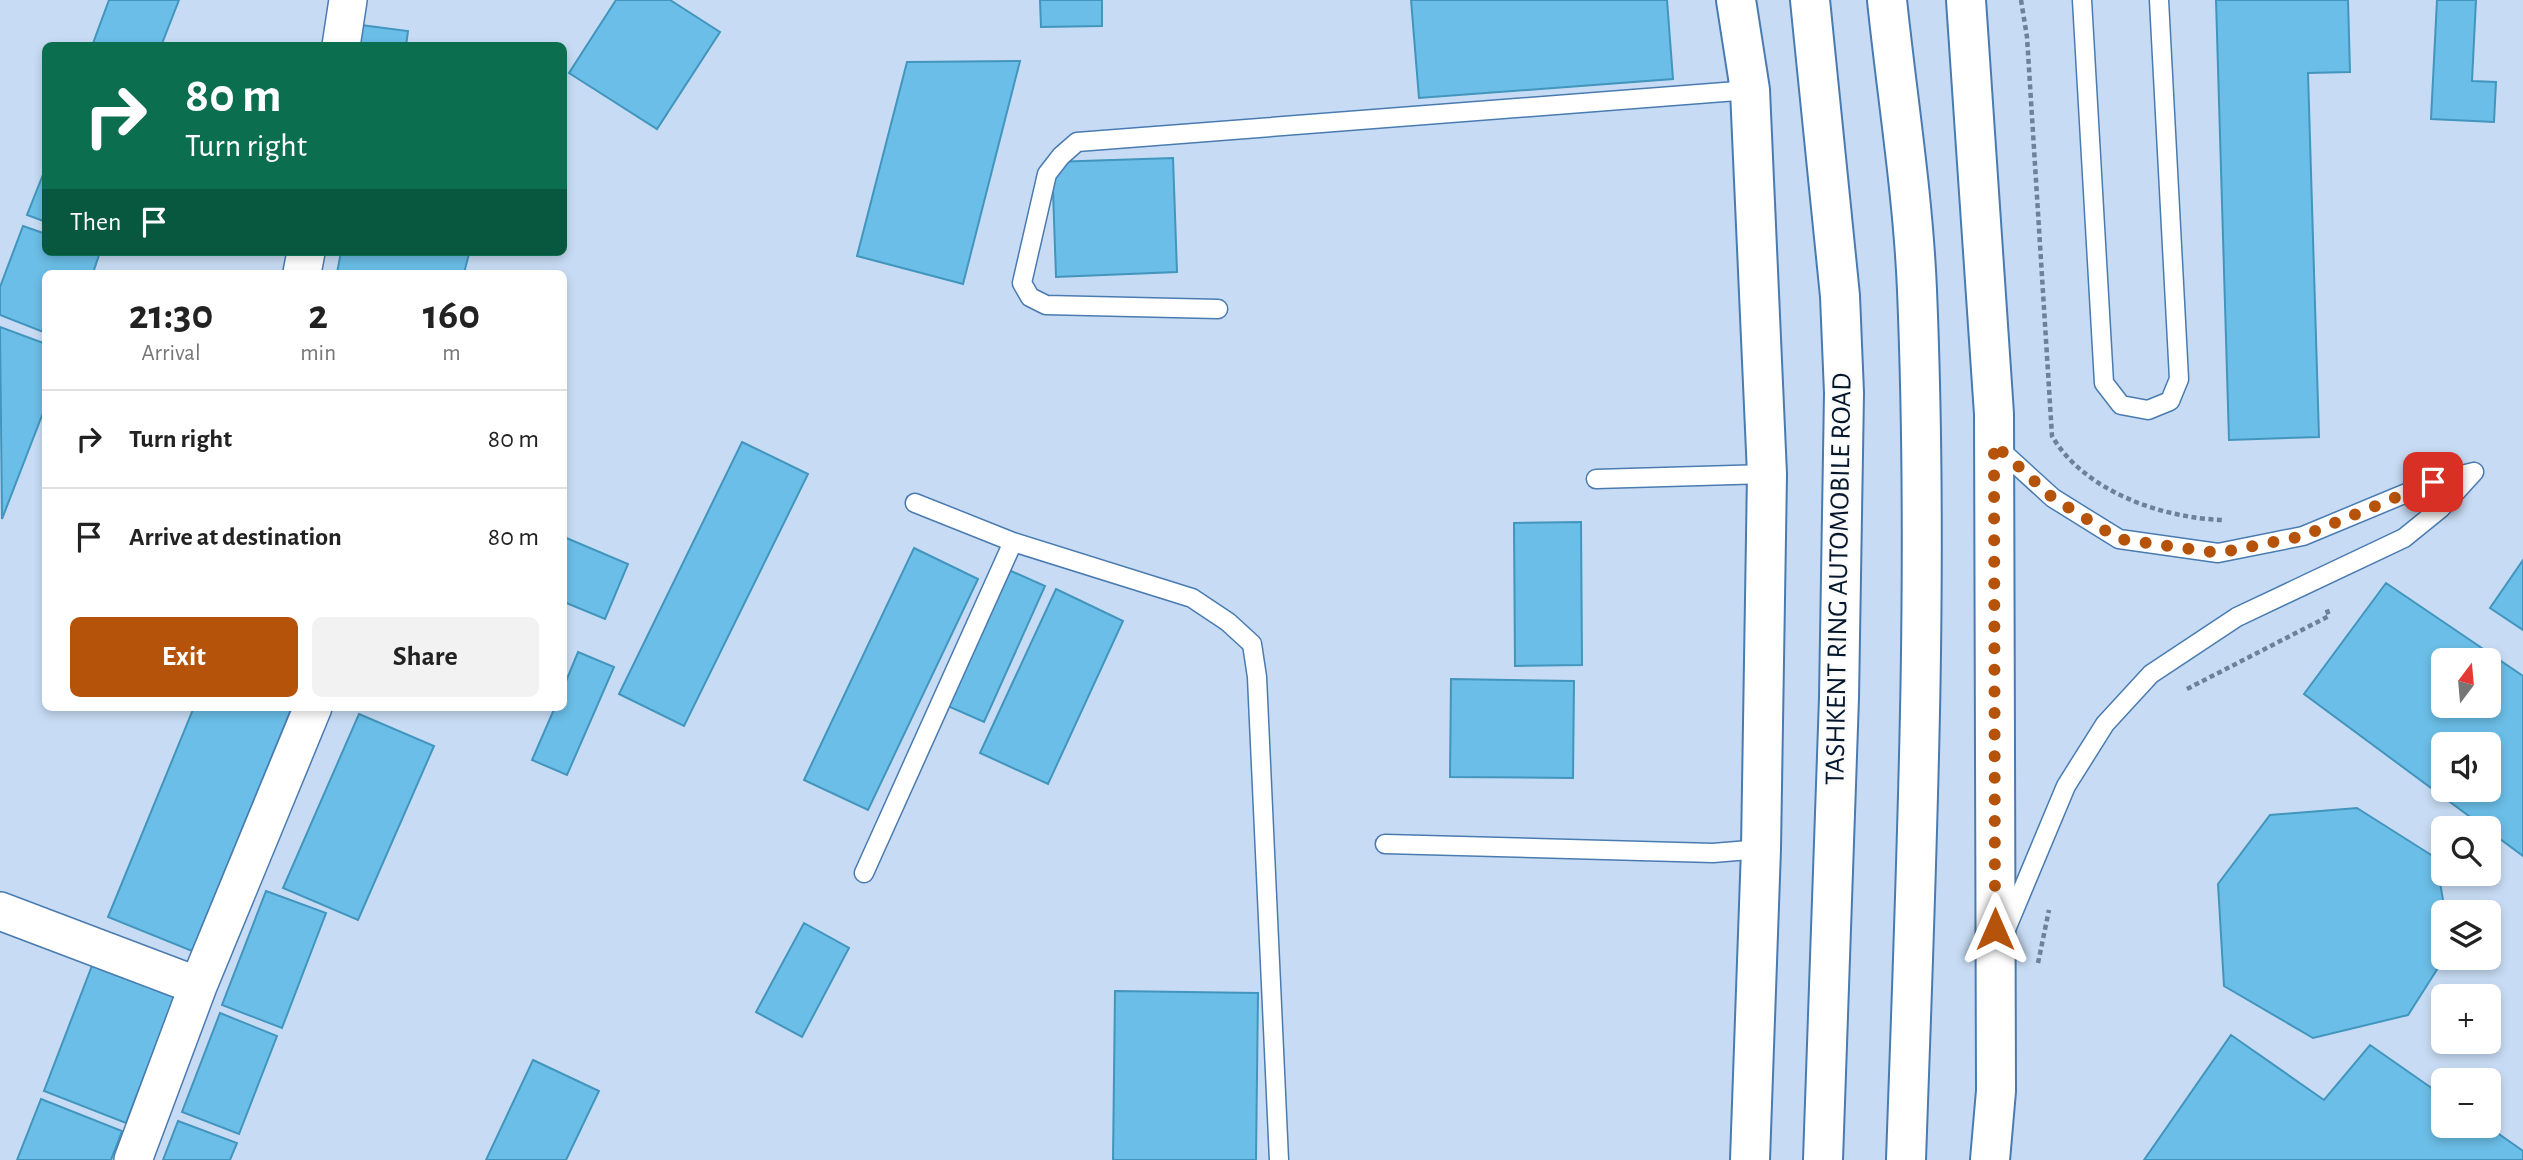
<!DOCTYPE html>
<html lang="en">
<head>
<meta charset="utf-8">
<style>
  body { margin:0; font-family:"Alegreya Sans",sans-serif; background:#f2f2f2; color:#222; height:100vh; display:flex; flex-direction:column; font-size:26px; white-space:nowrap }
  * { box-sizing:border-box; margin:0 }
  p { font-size:23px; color:#767676 }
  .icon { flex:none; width:38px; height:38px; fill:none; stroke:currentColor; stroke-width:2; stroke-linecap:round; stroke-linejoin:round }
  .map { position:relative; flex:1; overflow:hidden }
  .details { position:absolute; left:42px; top:270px; width:525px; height:441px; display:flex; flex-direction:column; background:#fff; border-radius:10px; box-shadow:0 4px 10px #0003 }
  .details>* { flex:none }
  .guide { position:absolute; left:42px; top:42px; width:525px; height:214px; border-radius:10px; box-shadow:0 4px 10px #0003; background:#0b6e4f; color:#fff; overflow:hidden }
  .needle { width:46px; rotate:16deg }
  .buttons { position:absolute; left:2431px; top:648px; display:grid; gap:14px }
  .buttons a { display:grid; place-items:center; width:70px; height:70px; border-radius:10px; background:#fff; box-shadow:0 4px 10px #0003; font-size:35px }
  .pin { position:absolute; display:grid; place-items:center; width:60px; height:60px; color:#fff; margin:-30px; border-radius:14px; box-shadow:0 4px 10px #0006 }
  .me { position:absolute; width:77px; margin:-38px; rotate:0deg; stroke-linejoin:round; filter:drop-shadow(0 0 5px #0008) }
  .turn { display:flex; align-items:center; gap:24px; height:147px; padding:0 28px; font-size:32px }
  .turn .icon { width:91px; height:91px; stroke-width:2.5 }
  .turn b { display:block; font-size:49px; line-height:60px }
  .then { display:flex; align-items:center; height:66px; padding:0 28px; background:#0003; gap:14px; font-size:26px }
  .eta { display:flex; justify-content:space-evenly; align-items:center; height:119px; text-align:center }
  .eta b { font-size:42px; font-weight:600; line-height:49px }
  .button { display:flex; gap:14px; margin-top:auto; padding:14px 28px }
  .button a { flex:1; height:80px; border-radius:10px; background:#b45309; color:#fff; font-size:28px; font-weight:600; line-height:80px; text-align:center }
  .button a+a { background:#f2f2f2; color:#222 }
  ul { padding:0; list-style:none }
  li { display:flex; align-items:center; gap:21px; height:98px; padding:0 28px; border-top:2px solid #e0e0e0 }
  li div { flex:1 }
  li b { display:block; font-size:26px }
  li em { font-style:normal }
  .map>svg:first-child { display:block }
  .building { fill:#6bbee7; stroke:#4295bd; stroke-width:2; fill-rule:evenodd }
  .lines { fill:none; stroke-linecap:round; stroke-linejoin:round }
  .lane-casing { stroke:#497bb0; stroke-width:21 }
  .street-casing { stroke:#497bb0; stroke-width:40 }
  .secondary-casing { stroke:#497bb0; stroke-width:42 }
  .highway-casing { stroke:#497bb0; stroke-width:42 }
  .path { stroke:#6d8198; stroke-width:4.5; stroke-dasharray:5 3.5; stroke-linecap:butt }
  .lane { stroke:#fff; stroke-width:18 }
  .street { stroke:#fff; stroke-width:37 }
  .secondary { stroke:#fff; stroke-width:38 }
  .highway { stroke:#fff; stroke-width:38 }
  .route { stroke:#b45309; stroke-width:12; stroke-dasharray:0 21.6 }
  .labels { text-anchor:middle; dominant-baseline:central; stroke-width:5; stroke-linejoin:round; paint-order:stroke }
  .street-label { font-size:28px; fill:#04172d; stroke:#fbfbfb }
</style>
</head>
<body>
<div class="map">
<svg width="2523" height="1160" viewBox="0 0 2523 1160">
  <rect width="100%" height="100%" fill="#c7dcf4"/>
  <path class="building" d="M109,0H179L161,46H92Z
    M616,0H670L720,32L657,129L569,73Z
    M1040,0H1102V26L1041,27Z
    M1411,0H1667L1673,79L1419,98Z
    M2216,0H2348L2350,72L2308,73L2319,437L2229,440Z
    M2437,0H2476L2472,81L2496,82L2494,122L2431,119Z
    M361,25L408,31L406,46H358Z
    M1020,61L963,284L857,256L907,62Z
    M1173,158L1177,272L1056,277L1052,162Z
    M46,167V222L27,215Z
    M23,226L46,234V252H91L99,255L93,273H46V333L0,315V287Z
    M341,252H461L469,254L464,273H337Z
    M0,327L46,344V405L2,519Z
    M742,442L808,474L684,726L619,694Z
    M1581,522L1582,665L1515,666L1514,523Z
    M564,537L628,564L605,619L564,602Z
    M914,548L978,579L868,810L804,780Z
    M2523,560V630L2490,608Z
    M1002,567L1045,586L984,722L941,703Z
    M2386,583L2523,676V856L2304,694ZM2443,660H2488V705H2443ZM2443,744H2488V789H2443Z
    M1056,589L1123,621L1048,784L980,753Z
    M578,652L614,667L567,775L532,760L555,707H564V686Z
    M1451,679L1574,681L1573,778L1450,777Z
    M194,707H292L192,951L108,917Z
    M359,714L434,746L358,920L283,888Z
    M2357,808L2436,858L2445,912V957L2408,1015L2313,1038L2224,986L2218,884L2270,815Z
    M266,891L326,913L282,1028L222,1005Z
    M804,923L849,948L802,1037L756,1012Z
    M93,963L175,995L126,1123L44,1091Z
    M1115,991L1258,993L1256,1160H1113Z
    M220,1013L277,1036L239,1134L182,1112Z
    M2231,1035L2324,1100L2370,1045L2443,1096V1125H2486L2523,1151V1160H2144Z
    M533,1060L599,1091L566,1160H486Z
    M41,1099L122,1131L111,1160H17Z
    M178,1121L237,1143L230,1160H163Z"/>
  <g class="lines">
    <defs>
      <path id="lane" d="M2082,0L2104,383L2121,405L2148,410L2170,401L2179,379L2159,0
        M1218,309L1046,305L1030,297L1022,283L1047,174L1061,156L1077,142L1750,90
        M1996,446L2053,498L2119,539L2218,553L2303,536L2433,482L2474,472
        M1596,479L1767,474
        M915,503L1013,542L1192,598L1228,622L1252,644L1257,677L1279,1160
        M1385,844L1713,853L1761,849
        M864,873L1013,542
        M2007,927L2066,786L2105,724L2151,674L2237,617L2404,538L2441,508L2474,472"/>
      <path id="street" d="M341,46L348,0
        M302,273L306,252
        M0,911L198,986
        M133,1160L198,986L313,707"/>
      <path id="secondary" d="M1736,0L1750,90L1767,474L1761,849L1750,1160
        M1966,0L1994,414L1996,1091L1990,1160"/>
      <path id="highway" d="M1810,0L1840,296L1844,393L1839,698L1823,1160
        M1887,0C1897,96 1913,194 1917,290C1929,581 1916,870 1906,1160"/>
    </defs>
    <use href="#lane" class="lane-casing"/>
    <use href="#street" class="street-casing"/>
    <use href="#secondary" class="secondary-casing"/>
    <use href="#highway" class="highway-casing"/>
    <path class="path" d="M2021,0L2027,37L2052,436C2084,491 2161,518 2223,520
      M2187,689L2329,616L2326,607
      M2038,963L2049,910"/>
    <use href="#lane" class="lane"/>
    <use href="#street" class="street"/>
    <use href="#secondary" class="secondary"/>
    <use href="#highway" class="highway"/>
  </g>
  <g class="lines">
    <path class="route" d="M1995,929L1994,444L2053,498L2119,539L2218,553L2303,536L2433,482"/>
  </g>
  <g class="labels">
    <g class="street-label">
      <text transform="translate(1839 579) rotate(-89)">TASHKENT RING AUTOMOBILE ROAD</text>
    </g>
  </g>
</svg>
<div class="buttons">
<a><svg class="needle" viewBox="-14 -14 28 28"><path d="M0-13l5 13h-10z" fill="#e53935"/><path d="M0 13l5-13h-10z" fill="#767676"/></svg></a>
<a><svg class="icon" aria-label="sound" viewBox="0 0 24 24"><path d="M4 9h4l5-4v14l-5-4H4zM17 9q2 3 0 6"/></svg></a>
<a><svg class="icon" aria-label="search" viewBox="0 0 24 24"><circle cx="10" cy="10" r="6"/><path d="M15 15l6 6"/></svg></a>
<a><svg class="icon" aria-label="layers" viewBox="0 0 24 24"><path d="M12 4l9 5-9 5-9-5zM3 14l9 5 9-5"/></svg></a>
<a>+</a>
<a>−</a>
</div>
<div class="pin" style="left:2433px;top:482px;background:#d93025"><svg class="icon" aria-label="arrive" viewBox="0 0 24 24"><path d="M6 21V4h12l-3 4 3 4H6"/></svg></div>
<svg class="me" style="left:1995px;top:929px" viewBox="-20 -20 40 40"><path d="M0-17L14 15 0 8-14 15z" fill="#b45309" stroke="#fff" stroke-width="4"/></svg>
<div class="guide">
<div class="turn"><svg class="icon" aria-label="right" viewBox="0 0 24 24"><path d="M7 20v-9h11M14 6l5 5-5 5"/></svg><div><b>80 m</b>Turn right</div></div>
<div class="then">Then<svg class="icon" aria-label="arrive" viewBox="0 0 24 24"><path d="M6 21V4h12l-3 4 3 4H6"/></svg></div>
</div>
<section class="details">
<div class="eta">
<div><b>21:30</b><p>Arrival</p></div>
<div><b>2</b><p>min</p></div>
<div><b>160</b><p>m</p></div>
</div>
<ul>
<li><svg class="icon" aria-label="right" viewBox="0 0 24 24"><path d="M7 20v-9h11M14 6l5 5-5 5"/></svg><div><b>Turn right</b></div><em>80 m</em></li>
<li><svg class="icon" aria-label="arrive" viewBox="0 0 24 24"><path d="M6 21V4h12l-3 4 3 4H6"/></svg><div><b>Arrive at destination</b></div><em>80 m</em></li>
</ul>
<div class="button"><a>Exit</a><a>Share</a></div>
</section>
</div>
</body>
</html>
